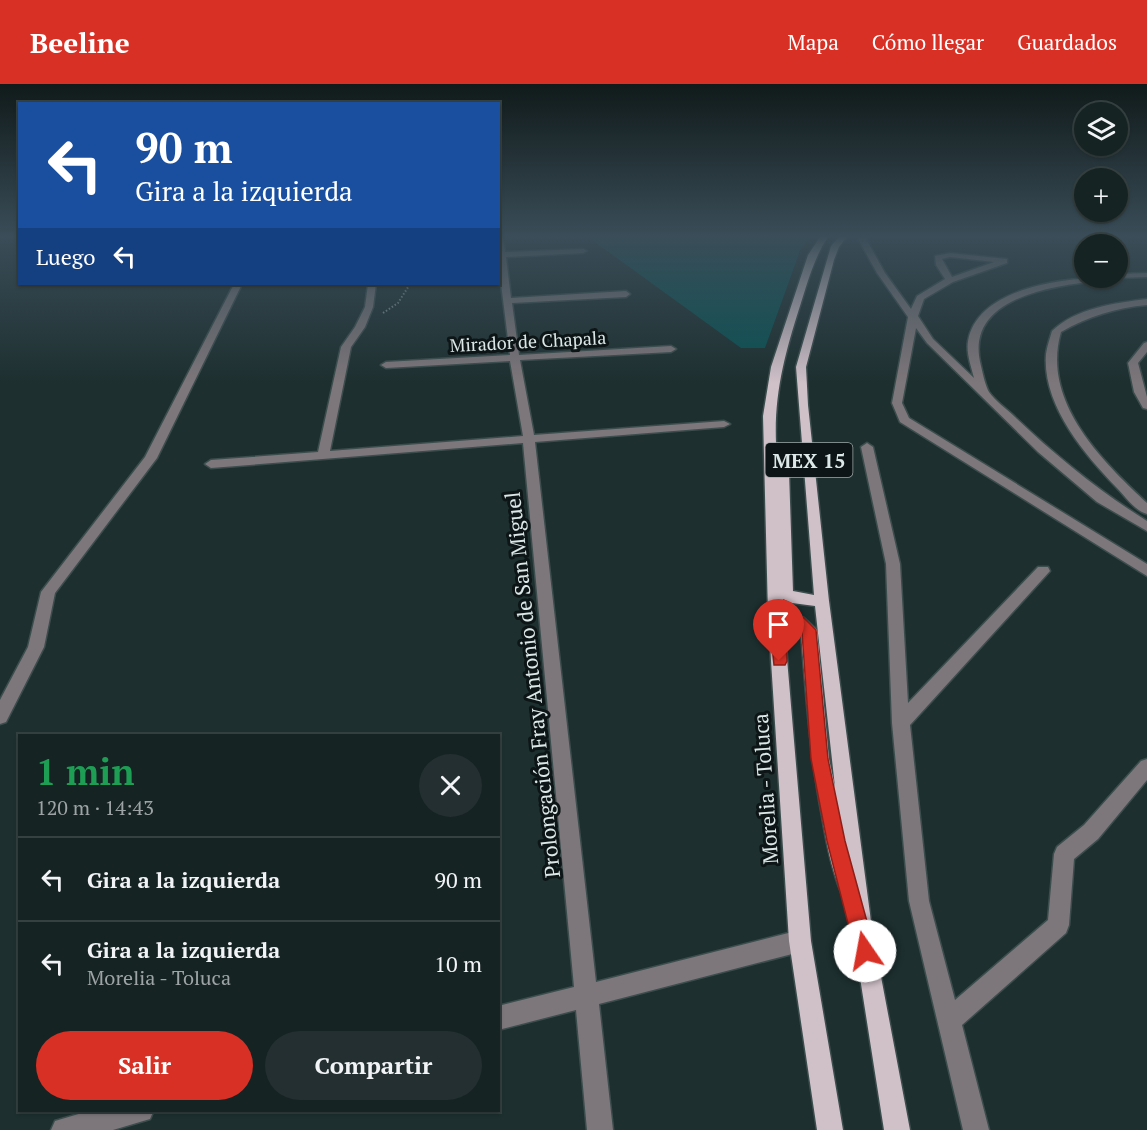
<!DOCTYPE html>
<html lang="es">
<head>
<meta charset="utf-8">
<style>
  body { margin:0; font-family:"PT Serif",serif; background:#232f30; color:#f1f3f6; height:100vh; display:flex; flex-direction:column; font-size:22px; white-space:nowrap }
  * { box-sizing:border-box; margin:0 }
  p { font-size:20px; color:#9ea4a6 }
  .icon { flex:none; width:33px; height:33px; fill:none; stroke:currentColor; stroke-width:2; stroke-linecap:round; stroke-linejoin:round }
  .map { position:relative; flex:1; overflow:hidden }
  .drawer { position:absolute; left:18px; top:650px; width:482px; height:378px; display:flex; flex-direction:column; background:#162323; border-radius:0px; box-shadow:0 2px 4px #0004,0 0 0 2px #354041 }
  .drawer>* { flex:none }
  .banner { position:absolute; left:18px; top:18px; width:482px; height:183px; border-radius:0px; box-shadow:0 2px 4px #0004,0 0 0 2px #354041; background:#1a4fa0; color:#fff; overflow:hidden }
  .controls { position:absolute; left:1074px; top:18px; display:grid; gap:12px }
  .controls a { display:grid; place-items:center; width:54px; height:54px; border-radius:50%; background:#162323; box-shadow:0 2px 4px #0004,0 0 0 2px #354041; font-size:30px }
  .pin { position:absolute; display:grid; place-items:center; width:51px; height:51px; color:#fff; margin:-62px -26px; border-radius:50% 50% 50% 0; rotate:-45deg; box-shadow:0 0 6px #0007 }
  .pin .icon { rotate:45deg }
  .me { position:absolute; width:66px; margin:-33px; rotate:348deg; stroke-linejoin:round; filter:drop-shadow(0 0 4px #0008) }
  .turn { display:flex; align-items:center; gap:21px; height:126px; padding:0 18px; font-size:27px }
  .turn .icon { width:78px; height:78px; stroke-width:2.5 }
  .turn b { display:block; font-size:42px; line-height:51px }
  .then { display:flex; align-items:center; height:57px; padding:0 18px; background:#0003; gap:12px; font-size:22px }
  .round { display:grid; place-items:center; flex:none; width:63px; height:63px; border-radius:32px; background:#232f30 }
  .headline { display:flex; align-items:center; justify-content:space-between; height:102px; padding:0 18px }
  h1 { font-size:36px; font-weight:600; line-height:45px; color:#1e9e55 }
  .cta { display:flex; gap:12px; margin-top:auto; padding:12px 18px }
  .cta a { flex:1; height:69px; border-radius:36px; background:#d93025; color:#fff; font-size:24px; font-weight:600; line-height:69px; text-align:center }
  .cta a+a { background:#232f30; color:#f1f3f6 }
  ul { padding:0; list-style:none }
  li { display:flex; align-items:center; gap:18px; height:84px; padding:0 18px; border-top:2px solid #354041 }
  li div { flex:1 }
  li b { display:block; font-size:22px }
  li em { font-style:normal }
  header { display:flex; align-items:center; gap:36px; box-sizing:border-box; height:84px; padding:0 30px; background:#d93025; color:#fff }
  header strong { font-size:28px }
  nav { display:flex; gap:33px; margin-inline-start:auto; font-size:21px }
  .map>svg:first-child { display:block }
  .green { fill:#095153 }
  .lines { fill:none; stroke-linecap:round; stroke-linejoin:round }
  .minor-casing { stroke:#3c4d4d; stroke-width:3 }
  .major-casing { stroke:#3c4d4d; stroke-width:3 }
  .path { stroke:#839191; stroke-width:2; stroke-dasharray:1.5 2; stroke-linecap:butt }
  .minor { fill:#7d767a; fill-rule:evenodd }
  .major { fill:#d0c0c8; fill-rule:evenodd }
  .route { fill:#d93025; stroke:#8d1f18; stroke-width:1.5 }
  .labels { text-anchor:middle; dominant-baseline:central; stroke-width:6; stroke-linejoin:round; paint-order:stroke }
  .far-street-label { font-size:18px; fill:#dce8e8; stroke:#0d1516 }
  .shield { fill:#0d1516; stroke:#9ea9a9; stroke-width:1.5 }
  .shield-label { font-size:20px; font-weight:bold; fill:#dce8e8 }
  .street-label { font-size:21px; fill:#dce8e8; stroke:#0d1516 }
</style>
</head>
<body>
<header>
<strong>Beeline</strong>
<nav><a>Mapa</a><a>Cómo llegar</a><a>Guardados</a></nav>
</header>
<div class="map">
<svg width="1147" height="1046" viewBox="0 0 1147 1046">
  <rect width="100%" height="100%" fill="#1d2f2f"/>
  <path class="green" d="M588,153H811L801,164L765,264H741Z"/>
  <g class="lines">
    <defs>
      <path id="minor" d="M498,153H503L505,168L583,165L587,167L583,169L506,173L511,214L626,207L630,210L626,213L512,219L519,271L671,262L676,265L671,268L520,276L534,351L724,337L730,340L724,343L535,358L596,898L800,846L808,849L811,857L808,865L800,868L599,920L613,1046H587L576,926L498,946V922L574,903L523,359L211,384L205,380L211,376L318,368L341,263L355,243L365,223L368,200H376L373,223L365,243L351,263L330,367L523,352L510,277L386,284L381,281L386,278L510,271L498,176Z
        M857,153H865L885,189L911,225L917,212L945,195L936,181L935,172L950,169L1007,175V179L953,198L924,215L918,232L933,255L974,294C971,282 966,269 968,257C977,205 1061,194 1102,194L1098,197C1051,202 963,214 981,282C983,290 985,301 989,308C995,317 1007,325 1015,333C1056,372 1099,407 1147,437V447L1097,418L1038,368L927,259L916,244L902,319L909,334L1147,480V492L900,338L892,319L908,233L877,189ZM950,173L994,178L952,193L942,175Z
        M1147,189V193L1118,194H1115H1118V190Z
        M234,200H242L157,374L55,509L44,563L6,638L0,640V616L28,563L41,508L145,373Z
        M1147,215V221C1115,224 1089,232 1061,248C1041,317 1101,376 1147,419V430C1135,427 1124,411 1116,403C1083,369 1042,320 1046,270C1047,262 1050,254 1052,247C1076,224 1115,219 1147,215Z
        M1147,258V268L1138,279L1147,313V325L1143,324L1134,308L1128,279L1144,259Z
        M867,359L873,363L900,480L908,619L1038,483H1048L1050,487L910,641L929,817L955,916L1048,836L1054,770L1057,763L1084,741L1141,677L1147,675V696L1098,755L1074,775L1069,841L1066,849L962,941L989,1046H963L909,817L892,639L886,480L861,363Z
        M92,1026H154L150,1035L113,1046H51L55,1037Z"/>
      <path id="major" d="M820,153H828C814,174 808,197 800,222C785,269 774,309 776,359L783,362L789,388L793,507L814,511L796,283L831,162L839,153H847L839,163L834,176L806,283L808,321L829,517L872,845L910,1046H884L847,811L841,808C831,784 826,757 822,732C810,671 806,610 801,548L784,539L811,857L843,1046H817L789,857L768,530L763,332L771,283L808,171ZM783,515L792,519L815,522L835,703L829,675L817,546L804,534L783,527Z"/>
    </defs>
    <use href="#minor" class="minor-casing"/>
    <use href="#major" class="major-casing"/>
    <path class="path" d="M383,229L398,219L410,200"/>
    <use href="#minor" class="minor"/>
    <use href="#major" class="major"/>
  </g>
  <linearGradient id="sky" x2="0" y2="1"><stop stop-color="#101a1a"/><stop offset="0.51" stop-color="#3a4d58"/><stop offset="1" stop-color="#3a4d58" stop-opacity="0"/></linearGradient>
  <rect width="1147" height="299" fill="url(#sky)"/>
  <path class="route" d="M776,525L804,534L816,546L828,675L845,757L875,867L872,874L865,877L858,874L855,867L827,757L811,675L802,548L794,541L784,538L787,577L785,581H774L769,531Z"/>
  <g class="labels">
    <g class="far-street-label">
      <text transform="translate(528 257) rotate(-3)">Mirador de Chapala</text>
    </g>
    <rect class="shield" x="765.5" y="359" width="87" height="34" rx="4.5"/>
    <g class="shield-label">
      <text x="809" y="376">MEX 15</text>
    </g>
    <g class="street-label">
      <text transform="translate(532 601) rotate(-96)">Prolongación Fray Antonio de San Miguel</text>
      <text transform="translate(765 705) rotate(-94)">Morelia - Toluca</text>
    </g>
  </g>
</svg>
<div class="controls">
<a><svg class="icon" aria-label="layers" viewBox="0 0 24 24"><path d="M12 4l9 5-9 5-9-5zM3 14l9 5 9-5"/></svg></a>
<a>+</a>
<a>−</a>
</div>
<div class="pin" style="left:779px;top:577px;background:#d93025"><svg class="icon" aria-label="arrive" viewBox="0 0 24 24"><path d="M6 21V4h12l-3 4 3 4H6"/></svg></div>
<svg class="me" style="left:865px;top:867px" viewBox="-20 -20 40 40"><circle r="19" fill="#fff"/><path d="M0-13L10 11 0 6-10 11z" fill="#d93025"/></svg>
<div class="banner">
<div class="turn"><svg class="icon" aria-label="left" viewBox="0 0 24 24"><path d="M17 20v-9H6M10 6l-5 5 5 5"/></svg><div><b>90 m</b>Gira a la izquierda</div></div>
<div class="then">Luego<svg class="icon" aria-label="left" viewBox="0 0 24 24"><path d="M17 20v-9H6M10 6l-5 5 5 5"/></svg></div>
</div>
<section class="drawer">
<div class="headline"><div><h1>1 min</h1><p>120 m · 14:43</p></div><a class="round"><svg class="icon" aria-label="close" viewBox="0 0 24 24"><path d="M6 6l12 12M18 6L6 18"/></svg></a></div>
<ul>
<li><svg class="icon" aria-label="left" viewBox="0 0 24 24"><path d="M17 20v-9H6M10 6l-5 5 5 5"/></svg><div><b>Gira a la izquierda</b></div><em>90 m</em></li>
<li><svg class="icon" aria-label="left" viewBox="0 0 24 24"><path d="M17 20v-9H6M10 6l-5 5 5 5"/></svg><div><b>Gira a la izquierda</b><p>Morelia - Toluca</p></div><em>10 m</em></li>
</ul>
<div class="cta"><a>Salir</a><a>Compartir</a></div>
</section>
</div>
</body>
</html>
